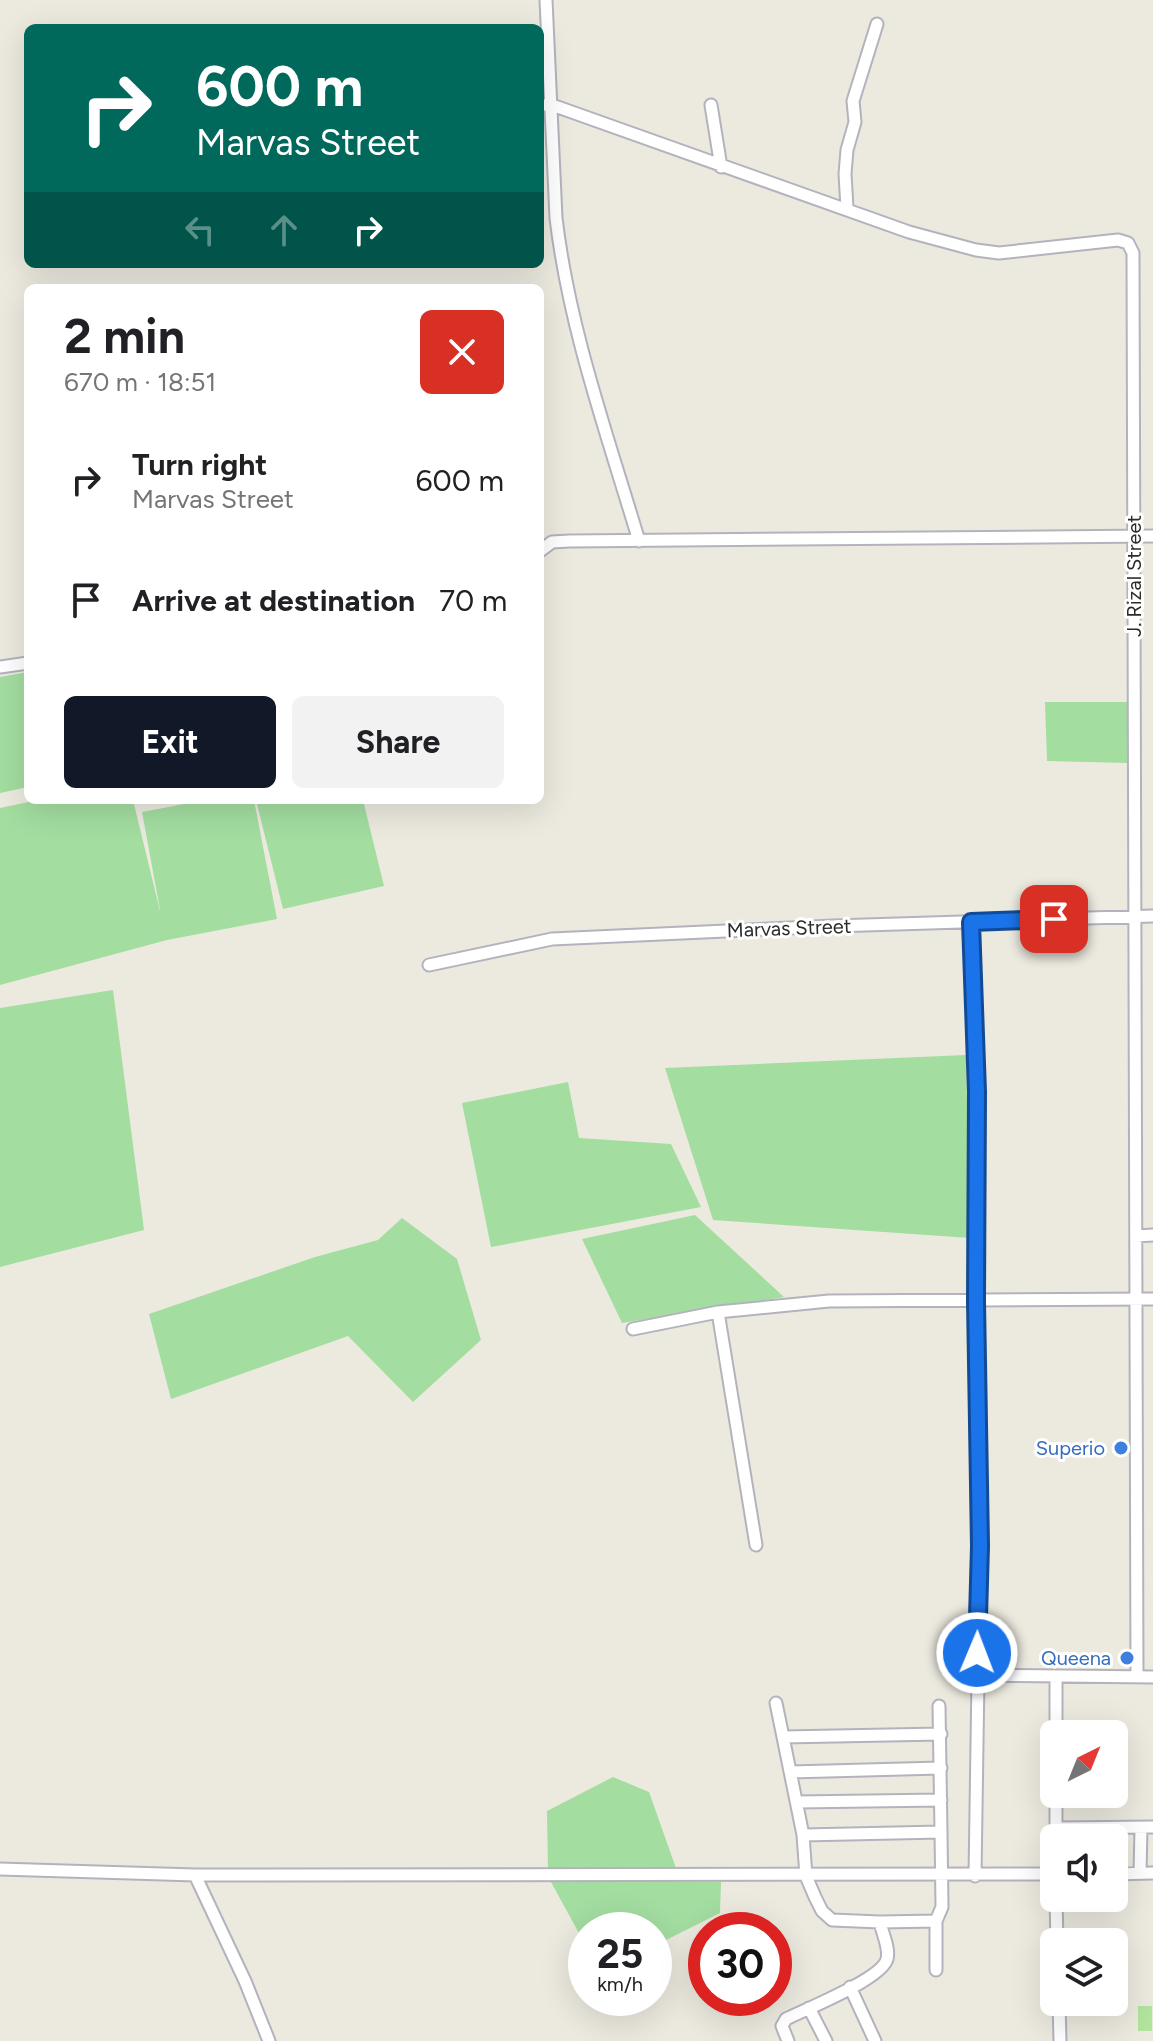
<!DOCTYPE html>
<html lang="en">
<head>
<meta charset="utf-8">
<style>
  body { margin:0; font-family:Figtree,sans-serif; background:#f2f2f2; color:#202124; height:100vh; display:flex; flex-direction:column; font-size:30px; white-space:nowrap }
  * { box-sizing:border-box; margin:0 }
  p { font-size:26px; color:#757577 }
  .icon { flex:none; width:44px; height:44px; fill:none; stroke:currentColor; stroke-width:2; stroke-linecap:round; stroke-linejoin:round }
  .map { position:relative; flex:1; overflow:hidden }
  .sheet { position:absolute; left:24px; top:284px; width:520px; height:520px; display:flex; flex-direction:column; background:#fff; border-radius:12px; box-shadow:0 8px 32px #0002 }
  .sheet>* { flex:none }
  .guide { position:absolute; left:24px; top:24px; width:520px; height:244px; border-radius:12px; box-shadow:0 8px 32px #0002; background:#00695c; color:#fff; overflow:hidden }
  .needle { width:52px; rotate:43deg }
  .buttons { position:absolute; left:1040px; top:1720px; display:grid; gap:16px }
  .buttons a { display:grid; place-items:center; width:88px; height:88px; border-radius:12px; background:#fff; box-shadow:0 8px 32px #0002; font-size:40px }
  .speed { position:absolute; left:568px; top:1912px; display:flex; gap:16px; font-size:40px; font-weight:700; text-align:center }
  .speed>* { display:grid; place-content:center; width:104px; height:104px; border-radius:50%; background:#fff; box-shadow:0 8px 32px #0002; line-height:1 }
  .speed small { font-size:20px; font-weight:400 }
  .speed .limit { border:12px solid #d22; background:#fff; color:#111 }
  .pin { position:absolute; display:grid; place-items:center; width:68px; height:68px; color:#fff; margin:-34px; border-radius:16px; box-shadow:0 4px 12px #0006 }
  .me { position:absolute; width:88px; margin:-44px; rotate:1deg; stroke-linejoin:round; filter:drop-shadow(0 0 6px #0008) }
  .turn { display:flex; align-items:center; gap:28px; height:168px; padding:0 40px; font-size:36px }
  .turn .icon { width:104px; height:104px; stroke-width:2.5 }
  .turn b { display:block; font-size:56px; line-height:68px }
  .lanes { display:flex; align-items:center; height:76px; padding:0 40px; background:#0003; justify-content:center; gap:40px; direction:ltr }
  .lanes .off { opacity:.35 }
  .round { display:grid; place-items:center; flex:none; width:84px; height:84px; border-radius:12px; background:#f2f2f2 }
  .headline { display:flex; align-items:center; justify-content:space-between; height:136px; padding:0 40px }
  h1 { font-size:48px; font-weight:700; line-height:60px }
  .cta { display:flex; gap:16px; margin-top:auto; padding:16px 40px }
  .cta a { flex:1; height:92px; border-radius:12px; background:#111827; color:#fff; font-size:32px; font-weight:700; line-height:92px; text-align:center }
  .cta a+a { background:#f2f2f2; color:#202124 }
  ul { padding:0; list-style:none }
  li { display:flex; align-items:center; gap:24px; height:120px; padding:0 40px }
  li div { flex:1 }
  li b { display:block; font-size:30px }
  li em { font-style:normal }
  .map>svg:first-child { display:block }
  .green { fill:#a3dda0 }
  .pitch { fill:#b1e49d }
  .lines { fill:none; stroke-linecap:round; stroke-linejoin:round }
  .minor-casing { stroke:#b4b2bd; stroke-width:15 }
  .minor { stroke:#fff; stroke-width:11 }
  .route-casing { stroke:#114b97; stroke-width:20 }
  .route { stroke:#1a73e8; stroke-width:14 }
  .shop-dot { fill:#3f7fe0; stroke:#fff; stroke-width:3 }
  .labels { text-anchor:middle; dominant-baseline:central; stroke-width:6; stroke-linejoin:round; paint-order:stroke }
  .street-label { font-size:20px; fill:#2b2b2b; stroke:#fff }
  .shop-label { font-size:20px; fill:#366cbe; stroke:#fff; text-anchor:end }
</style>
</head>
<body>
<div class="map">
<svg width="1153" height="2041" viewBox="0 0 1153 2041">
  <rect width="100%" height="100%" fill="#eceadf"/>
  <path class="green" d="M28,672V787L0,793V677Z
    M1045,702H1127L1128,763L1047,761Z
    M38,800H133L161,915L142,812L205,800H254L277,919L167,940L0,985V808Z
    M256,800H363L384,886L283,909Z
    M113,990L144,1230L0,1267V1008Z
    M966,1055L970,1238L713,1220L665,1068Z
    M568,1082L579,1138L671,1144L701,1207L491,1247L462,1103Z
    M695,1215L784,1297L622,1323L582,1239Z
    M402,1218L457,1259L481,1340L413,1402L348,1336L171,1399L149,1314L315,1257L378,1240Z
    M613,1777L649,1792L677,1871L548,1870L547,1811Z
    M551,1882H721L720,1913L654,1946V1930H586V1946Z"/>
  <path class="pitch" d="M1138,2006H1152V2031H1138Z"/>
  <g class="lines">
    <defs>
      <path id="minor" d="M546,0L556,218C569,328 607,434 639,541
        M540,105H552L909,232L976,250L999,253L1118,240L1128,243L1133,253L1137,1677
        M711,105L721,167
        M847,208L845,174L847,150L855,122L853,101L877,24
        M540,551L552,542L569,541L1153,536
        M0,667L28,663
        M971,922L977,1092L976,1301L980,1546L975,1876
        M429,965L552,939L833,926L1153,916
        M1136,1236L1153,1235
        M718,1312L756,1545
        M633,1329L718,1312L829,1301L1153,1299
        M977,1675L1153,1677
        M1056,1677V1734
        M776,1703L783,1737
        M790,1772L941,1768
        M797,1802L941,1800
        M1057,1828L1153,1827
        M803,1835L941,1832L939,1706
        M1056,1838V1794
        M0,1869L195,1875L1054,1874
        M1140,1873L1141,1828
        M1114,1874L1153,1873
        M195,1875L245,1981L269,2041
        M1056,1898L1057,1942
        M880,1922L832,1920L822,1911L815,1897L806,1876L803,1835L783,1737L941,1734
        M936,1970V1921L942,1907L941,1832
        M850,1987L875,2041
        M1059,2002L1060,2041
        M809,2008L826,2041
        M788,2041L782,2026L786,2019C806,2009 882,1979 887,1959C890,1948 882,1933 880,1922L936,1921"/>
    </defs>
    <use href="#minor" class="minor-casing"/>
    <use href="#minor" class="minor"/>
  </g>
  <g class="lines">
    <defs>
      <path id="route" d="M977,1653L980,1546L976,1301L977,1092L971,922L1054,919"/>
    </defs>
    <use href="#route" class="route-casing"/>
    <use href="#route" class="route"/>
  </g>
  <g class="shop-dot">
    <circle cx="1121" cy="1448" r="8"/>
    <circle cx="1127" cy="1658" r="8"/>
  </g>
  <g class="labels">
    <g class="street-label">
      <text transform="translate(1134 576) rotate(-90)">J. Rizal Street</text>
      <text transform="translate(789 928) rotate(-2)">Marvas Street</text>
    </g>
    <g class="shop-label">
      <text x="1105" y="1448">Superio</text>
      <text x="1111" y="1658">Queena</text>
    </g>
  </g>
</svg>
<div class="buttons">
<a><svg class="needle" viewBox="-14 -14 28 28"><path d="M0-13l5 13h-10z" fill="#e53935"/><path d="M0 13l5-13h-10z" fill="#757577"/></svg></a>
<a><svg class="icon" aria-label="sound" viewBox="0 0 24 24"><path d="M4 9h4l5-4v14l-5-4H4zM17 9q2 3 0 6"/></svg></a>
<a><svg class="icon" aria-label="layers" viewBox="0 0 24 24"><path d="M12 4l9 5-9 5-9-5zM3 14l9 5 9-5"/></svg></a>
</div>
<div class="speed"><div>25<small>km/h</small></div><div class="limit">30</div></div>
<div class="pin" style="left:1054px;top:919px;background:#d93025"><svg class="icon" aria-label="arrive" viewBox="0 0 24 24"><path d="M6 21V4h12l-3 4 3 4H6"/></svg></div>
<svg class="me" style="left:977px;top:1653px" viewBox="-20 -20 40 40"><circle r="17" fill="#1a73e8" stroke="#fff" stroke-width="3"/><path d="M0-11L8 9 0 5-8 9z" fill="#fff"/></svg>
<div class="guide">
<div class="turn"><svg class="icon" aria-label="right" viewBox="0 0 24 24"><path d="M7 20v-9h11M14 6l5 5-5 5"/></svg><div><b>600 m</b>Marvas Street</div></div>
<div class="lanes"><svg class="icon off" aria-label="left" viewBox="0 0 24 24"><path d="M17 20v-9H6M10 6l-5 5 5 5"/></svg><svg class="icon off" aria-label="ahead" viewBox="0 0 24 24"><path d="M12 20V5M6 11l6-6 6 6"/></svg><svg class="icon" aria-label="right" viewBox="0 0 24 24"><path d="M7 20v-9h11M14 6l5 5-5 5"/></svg></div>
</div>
<section class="sheet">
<div class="headline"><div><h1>2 min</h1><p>670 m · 18:51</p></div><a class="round" style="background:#d93025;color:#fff"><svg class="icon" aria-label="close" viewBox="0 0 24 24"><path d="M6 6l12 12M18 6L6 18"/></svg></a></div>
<ul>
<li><svg class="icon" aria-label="right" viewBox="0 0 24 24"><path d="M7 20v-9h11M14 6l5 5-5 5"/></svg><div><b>Turn right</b><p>Marvas Street</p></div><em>600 m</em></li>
<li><svg class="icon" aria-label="arrive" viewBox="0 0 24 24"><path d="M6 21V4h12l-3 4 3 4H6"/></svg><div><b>Arrive at destination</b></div><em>70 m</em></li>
</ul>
<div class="cta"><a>Exit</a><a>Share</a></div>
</section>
</div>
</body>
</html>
